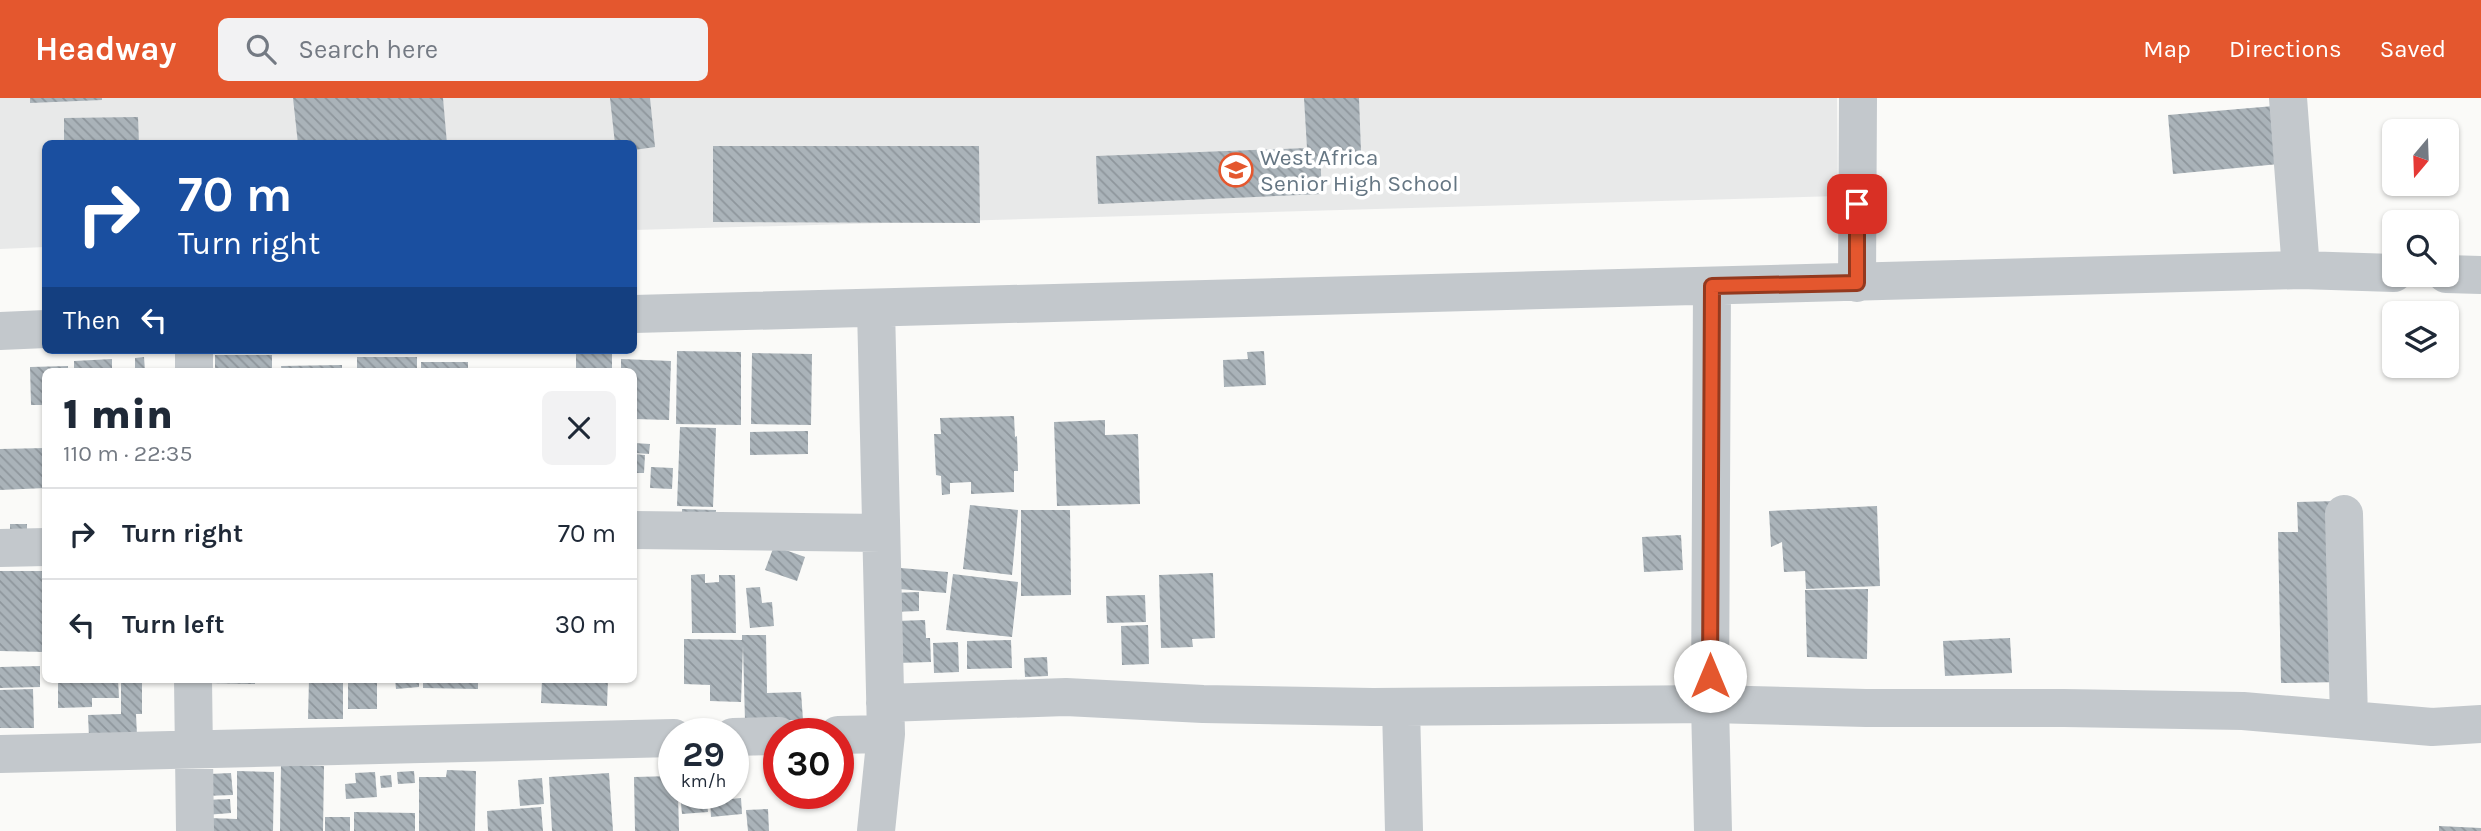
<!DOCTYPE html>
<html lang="en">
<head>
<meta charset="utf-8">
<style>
  body { margin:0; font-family:Karla,sans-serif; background:#f2f2f3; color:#1f2937; height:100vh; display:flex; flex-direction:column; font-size:26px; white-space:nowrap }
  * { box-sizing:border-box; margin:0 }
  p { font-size:23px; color:#747a83 }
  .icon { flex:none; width:38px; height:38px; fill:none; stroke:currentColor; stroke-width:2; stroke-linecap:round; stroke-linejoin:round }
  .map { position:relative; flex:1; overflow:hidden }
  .details { position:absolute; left:42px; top:270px; width:595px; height:315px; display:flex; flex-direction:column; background:#fff; border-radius:10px; box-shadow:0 2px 5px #0004 }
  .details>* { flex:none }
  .banner { position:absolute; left:42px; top:42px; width:595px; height:214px; border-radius:10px; box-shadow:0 2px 5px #0004; background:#1a4fa0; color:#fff; overflow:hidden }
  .needle { width:46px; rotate:199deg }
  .tools { position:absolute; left:2382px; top:21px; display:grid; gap:14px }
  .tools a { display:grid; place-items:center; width:77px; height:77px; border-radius:10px; background:#fff; box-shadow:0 2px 5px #0004; font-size:35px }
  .speed { position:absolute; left:658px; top:620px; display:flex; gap:14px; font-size:35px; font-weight:700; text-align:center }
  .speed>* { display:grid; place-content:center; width:91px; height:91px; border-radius:50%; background:#fff; box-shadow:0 2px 5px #0004; line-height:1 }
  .speed small { font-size:18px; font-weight:400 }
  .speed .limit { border:10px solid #d22; background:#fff; color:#111 }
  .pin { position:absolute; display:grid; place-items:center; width:60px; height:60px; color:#fff; margin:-30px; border-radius:14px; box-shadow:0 4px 10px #0006 }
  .me { position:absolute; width:77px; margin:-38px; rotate:0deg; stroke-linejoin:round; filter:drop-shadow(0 0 5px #0008) }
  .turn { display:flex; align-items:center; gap:24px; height:147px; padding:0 21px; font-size:32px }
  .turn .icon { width:91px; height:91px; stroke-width:2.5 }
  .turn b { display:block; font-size:49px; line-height:60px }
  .then { display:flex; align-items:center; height:66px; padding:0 21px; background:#0003; gap:14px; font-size:26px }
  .round { display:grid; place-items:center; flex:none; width:74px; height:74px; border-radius:10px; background:#f2f2f3 }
  .summary { display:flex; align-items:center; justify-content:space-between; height:119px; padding:0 21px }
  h1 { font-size:42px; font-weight:800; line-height:52px }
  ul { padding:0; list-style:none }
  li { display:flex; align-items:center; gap:21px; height:91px; padding:0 21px; border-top:2px solid #e0e1e3 }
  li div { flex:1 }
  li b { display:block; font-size:26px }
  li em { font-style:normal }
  header { display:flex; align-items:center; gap:42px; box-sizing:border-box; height:98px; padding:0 35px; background:#e4572e; color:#fff }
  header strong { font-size:33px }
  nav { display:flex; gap:38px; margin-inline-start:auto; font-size:24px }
  .search { width:490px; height:63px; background:#f2f2f3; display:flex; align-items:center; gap:18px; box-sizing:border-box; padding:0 24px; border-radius:10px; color:#747a83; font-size:26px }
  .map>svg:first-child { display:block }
  .built { fill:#e8e9e9 }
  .building { fill:url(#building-back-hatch) }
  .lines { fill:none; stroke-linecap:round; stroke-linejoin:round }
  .minor { stroke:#c3c8cc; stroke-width:38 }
  .route-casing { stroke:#94391e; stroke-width:18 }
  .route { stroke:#e4572e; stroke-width:12 }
  .labels { text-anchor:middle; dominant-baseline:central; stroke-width:7; stroke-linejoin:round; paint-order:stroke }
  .poi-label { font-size:23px; fill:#657683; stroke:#fff; text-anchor:start }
</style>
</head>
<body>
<header>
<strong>Headway</strong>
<div class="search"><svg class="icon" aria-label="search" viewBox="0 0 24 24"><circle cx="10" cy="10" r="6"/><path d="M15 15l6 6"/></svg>Search here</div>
<nav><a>Map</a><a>Directions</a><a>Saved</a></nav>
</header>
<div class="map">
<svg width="2481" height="733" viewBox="0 0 2481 733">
  <defs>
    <pattern id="building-back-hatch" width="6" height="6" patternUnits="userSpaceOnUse" patternTransform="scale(1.75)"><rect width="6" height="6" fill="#aab3b9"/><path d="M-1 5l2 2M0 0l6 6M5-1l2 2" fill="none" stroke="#8e969c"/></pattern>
  </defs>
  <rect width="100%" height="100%" fill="#fafaf8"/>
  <path class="built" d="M0,0H1837L1838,98L634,132V46H46L45,149L0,151Z"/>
  <path class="building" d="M30,0H102V2L30,5Z
    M293,0H443L447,46H298Z
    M610,0H650L655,49L634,52V46H615Z
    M1304,0H1359L1361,54L1320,55L1322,96L1098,106L1096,58L1307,50Z
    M2274,8L2279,66L2173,76L2168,17Z
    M138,19L139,46H64V20Z
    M713,48H979L980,125L713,124Z
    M576,252H612V273H576Z
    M677,253L741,254V327L676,326Z
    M1264,253L1266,287L1224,289L1223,262L1248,261L1247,254Z
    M752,255L812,256L811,327L751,326Z
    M215,257H272V273H215Z
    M144,259L145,273H135V260Z
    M357,259H417V273H357Z
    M112,261V273H74V263Z
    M621,261L671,263L669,322L634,321V273H621Z
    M421,264H468V273H421Z
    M342,267V273H282L281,268Z
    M68,268V273H46V307H31L30,269Z
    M1014,318L1015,339L1017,338L1018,373H1014V394L971,396V384L950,385V396L942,397L941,378L936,377L934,336H941L940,320Z
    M1105,322V337L1138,336L1140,406L1057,408L1054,324Z
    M680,329L716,330L713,409L677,408Z
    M808,333V356L750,357V334Z
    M634,345L650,346L649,356L634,355Z
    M46,350V390L0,392V351Z
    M634,356L645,357L644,375H634Z
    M651,369L673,370L672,391L650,390Z
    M2338,403L2342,584L2281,585L2278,434H2298L2297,404Z
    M970,407L1018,412L1012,477L963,471Z
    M1877,408L1880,488L1806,491L1805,473L1784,474L1782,444L1771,449L1769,413Z
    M682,411L716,412L715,426L682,425Z
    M1021,412H1070L1071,497L1021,498Z
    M10,426H27V440H10Z
    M1681,437L1683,472L1644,474L1642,439Z
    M774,448L805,459L797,483L765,472Z
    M889,469L948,474L946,495L887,490Z
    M0,473H46V554L0,553Z
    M1213,475L1215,540L1192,541L1193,549L1161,550L1159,477Z
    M705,476V485L719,484V477H735L736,535H692L691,477Z
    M953,476L1018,484L1012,539L946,532Z
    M760,489L762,505L772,504L774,528L750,530L746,490Z
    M1868,491L1867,561L1807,559L1805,492Z
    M919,494V513L892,514V495Z
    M1145,497L1146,524L1107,525L1106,498Z
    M925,522L926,540H930L931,564L896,565V523Z
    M1148,527L1149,566L1122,567L1121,528Z
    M742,537H766L767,595L801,594L803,622L745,623L743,548L741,604L710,603V587L684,586V541L742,542Z
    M2010,540L2012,575L1945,578L1943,543Z
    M1011,542L1012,570L967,571V543Z
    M958,544L959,574L934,575L933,545Z
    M1047,559L1048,578L1025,579L1024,560Z
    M40,568V589L0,590V569Z
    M58,581H118L119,600H92V609L58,610Z
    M121,581H142V616H136L137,638L89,639L88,617L121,616Z
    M203,581H255V586L203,585Z
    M309,581H343V621H308Z
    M348,581H377V611H348Z
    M395,581H419V589L396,591Z
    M423,581H478V591L423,590Z
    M542,581H608L607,608L541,605Z
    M33,591L34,630H0V592Z
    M281,667L324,668L323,733H280Z
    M447,672L476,673L475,733H419V679H446Z
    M237,673L274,674L273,733H208V720L237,721Z
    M414,673L415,685L398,686L397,674Z
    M375,674L377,699L346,701L345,686L356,685L355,675Z
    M231,675L233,697L203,698L209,676Z
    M609,675L613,733H552L549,679Z
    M391,677L392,689L381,690L380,678Z
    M674,678V695H678L679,733H635L634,679Z
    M542,680L544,706L520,708L518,682Z
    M680,695H706L708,714L682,716Z
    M741,700L742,716L711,719L710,703Z
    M230,701L231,715L205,717L204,702Z
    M541,709L543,733H488L487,713Z
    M768,711L769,733H748L746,712Z
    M354,714L415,715V733H354Z
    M325,719H350V733H325Z
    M2439,728L2481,730V733H2439Z"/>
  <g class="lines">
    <path class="minor" d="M2288,0L2301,172
      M2446,176L2481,177
      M1857,185L1858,0
      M1712,189L1710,606L1713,733
      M876,210L886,636L876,733
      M634,216L2301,172L2394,175
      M0,233L46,231
      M194,273V252
      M2344,416L2349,622
      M634,432L881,435
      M0,450L46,449
      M193,581L195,733
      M885,605L1066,599L1203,606L1373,609L1710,606L1866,610H2064L2243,613L2432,629L2481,626
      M1401,609L1404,733
      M838,637L886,636
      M733,639L779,638
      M0,656L674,640"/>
  </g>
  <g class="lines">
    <defs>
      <path id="route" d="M1710,578L1712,188L1857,185V106"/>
    </defs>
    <use href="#route" class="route-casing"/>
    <use href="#route" class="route"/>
  </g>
  <defs>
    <symbol id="school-ring" viewBox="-11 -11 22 22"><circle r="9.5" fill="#fff" stroke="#e4572e" stroke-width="1.5"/><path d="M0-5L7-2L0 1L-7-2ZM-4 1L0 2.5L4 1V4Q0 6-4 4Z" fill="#e4572e"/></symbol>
  </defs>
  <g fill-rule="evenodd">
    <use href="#school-ring" x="1217" y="53" width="38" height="38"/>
  </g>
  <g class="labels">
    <g class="poi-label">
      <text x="1260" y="59">West Africa<tspan x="1260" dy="26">Senior High School</tspan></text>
    </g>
  </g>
</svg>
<div class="tools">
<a><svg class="needle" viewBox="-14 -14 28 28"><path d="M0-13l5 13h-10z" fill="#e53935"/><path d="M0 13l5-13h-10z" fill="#747a83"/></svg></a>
<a><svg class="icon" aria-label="search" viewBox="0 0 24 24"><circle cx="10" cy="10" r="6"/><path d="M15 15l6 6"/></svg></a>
<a><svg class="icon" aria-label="layers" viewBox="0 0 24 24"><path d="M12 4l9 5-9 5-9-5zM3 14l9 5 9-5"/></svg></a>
</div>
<div class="speed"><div>29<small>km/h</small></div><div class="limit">30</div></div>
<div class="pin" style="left:1857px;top:106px;background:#d93025"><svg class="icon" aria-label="arrive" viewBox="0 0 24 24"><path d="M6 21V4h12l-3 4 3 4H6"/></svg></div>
<svg class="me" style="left:1710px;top:578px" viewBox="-20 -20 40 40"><circle r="19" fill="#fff"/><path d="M0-13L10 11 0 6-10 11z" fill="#e4572e"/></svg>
<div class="banner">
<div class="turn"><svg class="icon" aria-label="right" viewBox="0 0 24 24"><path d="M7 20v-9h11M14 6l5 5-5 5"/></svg><div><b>70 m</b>Turn right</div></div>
<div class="then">Then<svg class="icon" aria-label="left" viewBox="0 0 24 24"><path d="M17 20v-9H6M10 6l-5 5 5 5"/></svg></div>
</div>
<section class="details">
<div class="summary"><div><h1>1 min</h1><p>110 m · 22:35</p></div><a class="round"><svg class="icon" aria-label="close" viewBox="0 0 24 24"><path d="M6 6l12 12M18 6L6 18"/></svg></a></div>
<ul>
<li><svg class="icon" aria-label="right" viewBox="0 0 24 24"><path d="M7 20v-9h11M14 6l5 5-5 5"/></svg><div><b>Turn right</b></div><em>70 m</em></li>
<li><svg class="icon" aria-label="left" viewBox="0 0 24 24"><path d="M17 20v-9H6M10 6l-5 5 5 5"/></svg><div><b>Turn left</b></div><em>30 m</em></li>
</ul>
</section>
</div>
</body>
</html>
